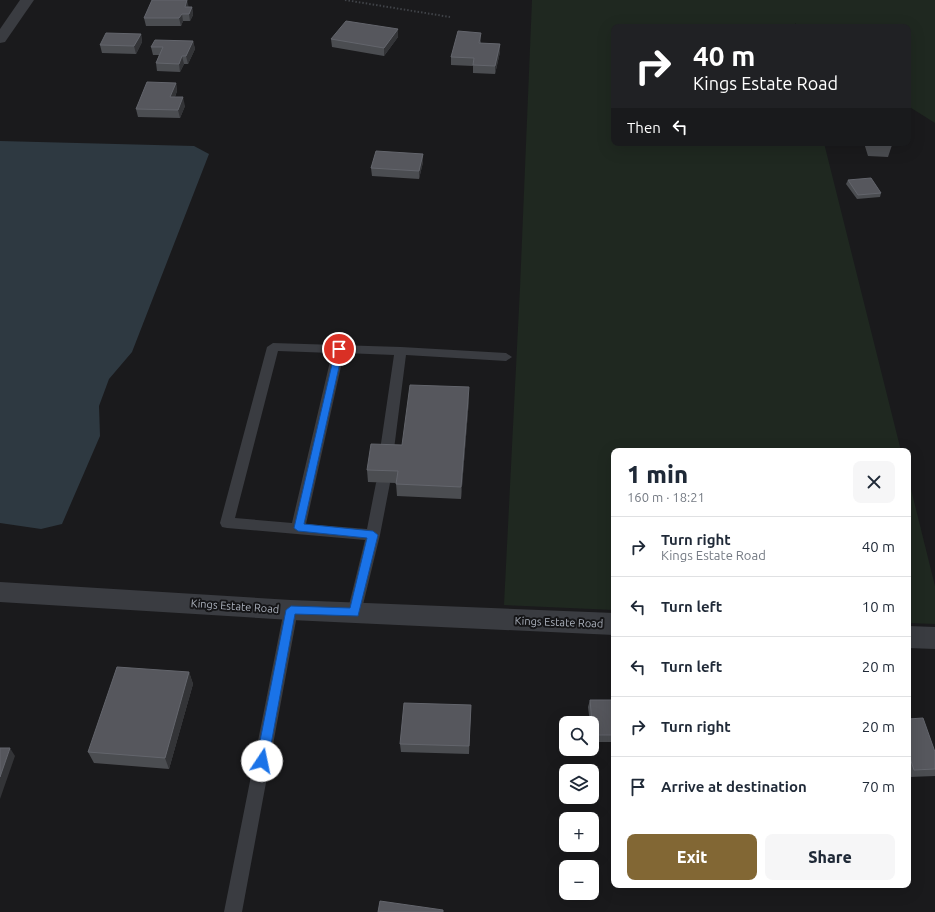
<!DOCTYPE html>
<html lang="en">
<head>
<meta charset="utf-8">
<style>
  body { margin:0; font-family:Ubuntu,sans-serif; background:#f6f6f7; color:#1f2937; height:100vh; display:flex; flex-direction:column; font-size:15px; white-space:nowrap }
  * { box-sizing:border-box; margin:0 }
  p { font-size:13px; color:#747a83 }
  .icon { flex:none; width:22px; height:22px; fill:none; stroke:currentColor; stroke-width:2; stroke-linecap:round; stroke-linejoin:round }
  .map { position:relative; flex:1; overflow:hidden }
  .panel { position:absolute; left:611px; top:448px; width:300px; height:440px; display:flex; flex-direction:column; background:#fff; border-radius:8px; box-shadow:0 4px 16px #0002 }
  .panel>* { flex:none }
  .hud { position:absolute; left:611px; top:24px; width:300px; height:122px; border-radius:8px; box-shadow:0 4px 16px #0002; background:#202124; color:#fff; overflow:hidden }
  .controls { position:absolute; left:559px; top:716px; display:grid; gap:8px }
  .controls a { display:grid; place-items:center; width:40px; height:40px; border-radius:8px; background:#fff; box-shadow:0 4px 16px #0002; font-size:20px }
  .pin { position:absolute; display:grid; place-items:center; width:34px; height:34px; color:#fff; margin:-17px; border:2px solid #fff; border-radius:50%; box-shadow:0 1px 4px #0007 }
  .me { position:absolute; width:44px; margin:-22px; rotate:11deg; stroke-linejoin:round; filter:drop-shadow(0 0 3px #0008) }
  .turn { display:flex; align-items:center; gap:14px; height:84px; padding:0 16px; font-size:18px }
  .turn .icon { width:52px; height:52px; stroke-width:2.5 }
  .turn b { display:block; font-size:28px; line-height:34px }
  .then { display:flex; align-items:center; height:38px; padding:0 16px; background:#0003; gap:8px; font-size:15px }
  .round { display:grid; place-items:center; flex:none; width:42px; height:42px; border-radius:8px; background:#f6f6f7 }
  .summary { display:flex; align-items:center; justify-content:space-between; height:68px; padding:0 16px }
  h1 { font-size:24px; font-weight:800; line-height:30px }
  .action { display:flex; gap:8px; margin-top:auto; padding:8px 16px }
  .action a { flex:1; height:46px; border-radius:8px; background:#826734; color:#fff; font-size:16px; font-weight:800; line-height:46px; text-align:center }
  .action a+a { background:#f6f6f7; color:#1f2937 }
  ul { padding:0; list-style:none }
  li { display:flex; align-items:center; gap:12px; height:60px; padding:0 16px; border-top:1px solid #e0e1e3 }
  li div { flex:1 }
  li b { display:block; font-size:15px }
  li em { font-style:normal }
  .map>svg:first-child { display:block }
  .green { fill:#1f2820 }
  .water { fill:#2e3941 }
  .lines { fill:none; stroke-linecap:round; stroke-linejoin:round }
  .path { stroke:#404348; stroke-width:2; stroke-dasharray:1.5 2; stroke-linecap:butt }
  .service { fill:#3a3c41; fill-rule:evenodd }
  .minor { fill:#3a3c41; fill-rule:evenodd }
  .tertiary { fill:#3a3c41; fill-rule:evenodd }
  .wall { fill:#4b4d51 }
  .shaded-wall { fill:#333437 }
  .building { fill:#56575d; stroke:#63656c }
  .route { fill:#1a73e8; stroke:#114b97 }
  .labels { text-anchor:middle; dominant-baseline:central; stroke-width:4; stroke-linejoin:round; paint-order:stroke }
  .street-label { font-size:11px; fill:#abb1bc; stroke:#151517 }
</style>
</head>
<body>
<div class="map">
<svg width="935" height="912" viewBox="0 0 935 912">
  <rect width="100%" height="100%" fill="#1a1a1c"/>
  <path class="green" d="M532,0H935V123L908,106V27H800L795,23L796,27H614V143H824L901,451H614V610L504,605L520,288Z
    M908,477L935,586V624L908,623Z"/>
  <path class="water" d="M0,141L194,146L209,154L132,352L109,379L99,406L100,436L62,524L41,529L0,523Z"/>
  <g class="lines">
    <path class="path" d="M345,0L450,17"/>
    <path class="service" d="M273,343L401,347L506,353L512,357L506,361L406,355L393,457L391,460L386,462L381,460L379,457L394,355L344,353L306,524L367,529L376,483L378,479L383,478L388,479L390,483L380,535L361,613L359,617L354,619L349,617L347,613L365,540L227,528L222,527L220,523L267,347ZM278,351L332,353L292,523L235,518Z
      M291,604L296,606L298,610L242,912H224L284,610L286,606Z"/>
    <path class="minor" d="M20,0H34L5,42L0,43V29Z"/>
    <path class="tertiary" d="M0,582L291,600L614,613V635L291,620L0,602Z
      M908,626L935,627V649L908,648Z"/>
  </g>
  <path class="wall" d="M189,7H192L193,15L190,21H183L181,26H146L144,18Z
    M398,29V37L384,56L332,47L331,39Z
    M141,34L142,42L136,54L102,53L100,45Z
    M481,40V43L500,44V52L495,74L473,73V66L451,65V57Z
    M193,41L195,49L188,64H184L180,72L157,71L156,63L159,55H153L151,47Z
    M176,83L177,91L175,97L185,106L180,118L138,117L136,109Z
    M864,143H891L892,145L888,157L868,156Z
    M423,154V162L419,179L372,176L371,168Z
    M848,180L881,193L880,197L857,199L846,184Z
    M469,399L461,499L397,496L396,483L368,482L367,470L402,445Z
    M189,672L193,684L169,769L94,763L88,752Z
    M590,700H614V742H592V723H590L588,707Z
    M471,705L469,754L401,752L400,744Z
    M908,719L935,752V776L909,777L908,773Z"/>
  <path class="shaded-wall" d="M187,0L189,8L186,14L185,7Z
    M192,7L193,15L190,21L189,14Z
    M182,14L183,21L181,26L179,18Z
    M398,29V37L384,56V48Z
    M481,33V40L479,51V43Z
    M141,34L142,42L136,54L134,46Z
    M193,41L195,49L188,64L186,56Z
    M500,44V52L495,74V66Z
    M182,56L184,64L180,72L179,64Z
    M176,83L177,91L172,105L170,97Z
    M183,97L185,106L180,118L178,110Z
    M423,154V162L419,179V171Z
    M469,387V399L461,499V487Z
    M189,672L193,684L169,769L165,758Z
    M10,748L15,756L0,799V777Z"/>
  <path class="building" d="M152,0H187L185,7H192L189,14H182L179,18H144Z
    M346,21L398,29L384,48L331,39Z
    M458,31L481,33L479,43L500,44L495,66L473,65L474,58L451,57Z
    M106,33L141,34L134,46L100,45Z
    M155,40L193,41L186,56H182L179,64L156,63L163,47H151Z
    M147,82L176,83L170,97H183L178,110L136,109Z
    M871,143H891L892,145L872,144Z
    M376,151L423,154L419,171L371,168Z
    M871,178L881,193L858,195L848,180Z
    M410,385L469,387L461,487L396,484L398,471L367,470L371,444L402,445Z
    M117,667L189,672L165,758L88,752Z
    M590,700H614V735H592V723Z
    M404,703L471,705L469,746L400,744Z
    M923,718L935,752V769L914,770L910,758L908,759V719Z
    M0,748H10L0,777Z
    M380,901L443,910V912H378Z"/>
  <path class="route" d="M336,347H342L343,349L304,524L373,531L378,535L358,616L295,614L268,761L266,765L262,766L258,765L256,761L286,610L291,606L350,608L367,538L298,531L294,528Z"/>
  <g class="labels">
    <g class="street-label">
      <text transform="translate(235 606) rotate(4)">Kings Estate Road</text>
      <text transform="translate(559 622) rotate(2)">Kings Estate Road</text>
    </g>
  </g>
</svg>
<div class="controls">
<a><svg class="icon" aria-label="search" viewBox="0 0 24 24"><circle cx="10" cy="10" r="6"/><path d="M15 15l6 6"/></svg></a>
<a><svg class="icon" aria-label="layers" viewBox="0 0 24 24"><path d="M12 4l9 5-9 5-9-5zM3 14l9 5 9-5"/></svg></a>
<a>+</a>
<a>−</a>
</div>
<div class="pin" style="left:339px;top:349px;background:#d93025"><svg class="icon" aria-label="arrive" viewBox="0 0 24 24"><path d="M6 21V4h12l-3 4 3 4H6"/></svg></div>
<svg class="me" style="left:262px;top:761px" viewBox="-20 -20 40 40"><circle r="19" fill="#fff"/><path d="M0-13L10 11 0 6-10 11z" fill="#1a73e8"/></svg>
<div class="hud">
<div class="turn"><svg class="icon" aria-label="right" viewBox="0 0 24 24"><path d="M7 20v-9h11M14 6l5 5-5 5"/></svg><div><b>40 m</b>Kings Estate Road</div></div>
<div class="then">Then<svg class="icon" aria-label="left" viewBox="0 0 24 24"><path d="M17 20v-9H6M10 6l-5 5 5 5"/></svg></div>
</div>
<section class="panel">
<div class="summary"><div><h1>1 min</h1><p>160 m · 18:21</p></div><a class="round"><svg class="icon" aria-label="close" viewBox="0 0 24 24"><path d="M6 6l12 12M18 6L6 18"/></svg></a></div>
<ul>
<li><svg class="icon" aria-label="right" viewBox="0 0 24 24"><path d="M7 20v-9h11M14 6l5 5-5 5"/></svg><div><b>Turn right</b><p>Kings Estate Road</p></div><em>40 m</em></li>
<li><svg class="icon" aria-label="left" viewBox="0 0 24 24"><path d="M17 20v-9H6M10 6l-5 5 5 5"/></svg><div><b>Turn left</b></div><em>10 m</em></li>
<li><svg class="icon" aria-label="left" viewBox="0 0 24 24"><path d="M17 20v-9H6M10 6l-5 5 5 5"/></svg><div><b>Turn left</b></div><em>20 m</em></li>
<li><svg class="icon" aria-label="right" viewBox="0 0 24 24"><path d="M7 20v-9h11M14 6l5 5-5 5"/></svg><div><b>Turn right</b></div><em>20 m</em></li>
<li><svg class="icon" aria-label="arrive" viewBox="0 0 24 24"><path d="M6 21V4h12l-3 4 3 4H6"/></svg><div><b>Arrive at destination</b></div><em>70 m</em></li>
</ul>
<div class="action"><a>Exit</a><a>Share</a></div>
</section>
</div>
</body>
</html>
